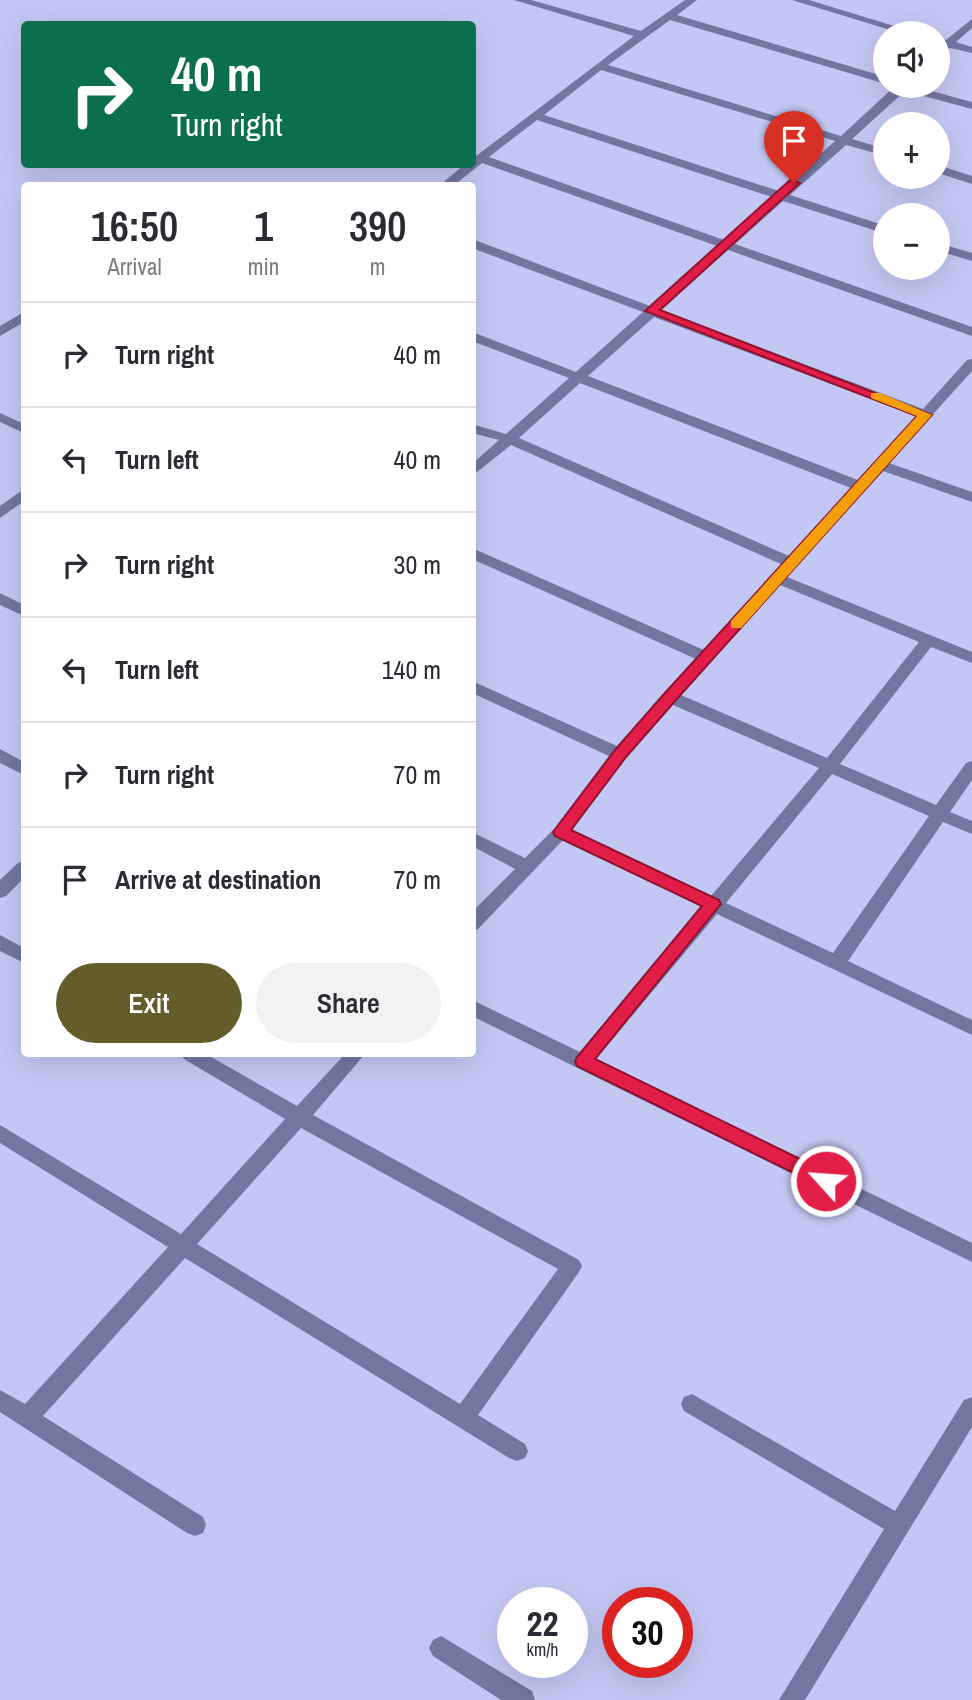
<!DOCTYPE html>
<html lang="en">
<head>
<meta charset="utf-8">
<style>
  body { margin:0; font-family:"Archivo Narrow",sans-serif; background:#f2f2f3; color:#2b2b33; height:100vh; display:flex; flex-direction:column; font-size:26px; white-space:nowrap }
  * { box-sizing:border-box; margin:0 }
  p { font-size:23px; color:#7c7c81 }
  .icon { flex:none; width:38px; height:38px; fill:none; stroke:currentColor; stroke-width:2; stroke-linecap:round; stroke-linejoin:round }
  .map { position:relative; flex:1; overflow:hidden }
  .drawer { position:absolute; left:21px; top:182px; width:455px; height:875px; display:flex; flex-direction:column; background:#fff; border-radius:7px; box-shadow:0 7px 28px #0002 }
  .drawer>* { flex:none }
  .top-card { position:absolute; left:21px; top:21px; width:455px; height:147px; border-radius:7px; box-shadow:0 7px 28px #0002; background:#0b6e4f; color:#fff; overflow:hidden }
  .tools { position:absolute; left:873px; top:21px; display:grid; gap:14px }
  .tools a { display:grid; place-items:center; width:77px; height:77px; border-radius:50%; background:#fff; box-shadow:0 7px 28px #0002; font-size:35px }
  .speed { position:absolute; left:497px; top:1587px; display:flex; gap:14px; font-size:35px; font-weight:700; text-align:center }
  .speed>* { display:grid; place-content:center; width:91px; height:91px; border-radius:50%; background:#fff; box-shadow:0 7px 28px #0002; line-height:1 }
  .speed small { font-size:18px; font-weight:400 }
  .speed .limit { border:10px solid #d22; background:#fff; color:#111 }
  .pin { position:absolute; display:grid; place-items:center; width:60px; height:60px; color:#fff; margin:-72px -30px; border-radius:50% 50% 50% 0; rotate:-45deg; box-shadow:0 0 7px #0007 }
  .pin .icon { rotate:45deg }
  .me { position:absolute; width:77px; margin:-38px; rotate:296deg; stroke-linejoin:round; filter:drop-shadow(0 0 5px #0008) }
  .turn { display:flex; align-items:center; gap:24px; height:147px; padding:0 35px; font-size:32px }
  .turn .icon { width:91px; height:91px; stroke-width:2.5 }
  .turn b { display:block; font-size:49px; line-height:60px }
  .eta { display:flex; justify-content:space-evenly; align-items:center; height:119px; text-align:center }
  .eta b { font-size:42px; font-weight:600; line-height:49px }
  .cta { display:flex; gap:14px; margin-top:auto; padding:14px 35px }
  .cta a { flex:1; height:80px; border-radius:42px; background:#645c29; color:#fff; font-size:28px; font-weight:600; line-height:80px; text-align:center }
  .cta a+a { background:#f2f2f3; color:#2b2b33 }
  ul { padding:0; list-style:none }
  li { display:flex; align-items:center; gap:21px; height:105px; padding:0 35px; border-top:2px solid #e1e1e2 }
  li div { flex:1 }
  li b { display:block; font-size:26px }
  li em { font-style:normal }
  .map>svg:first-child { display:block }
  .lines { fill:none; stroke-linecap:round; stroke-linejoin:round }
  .minor { fill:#7376a0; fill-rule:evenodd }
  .route { fill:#e11d48; stroke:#92132f; stroke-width:2 }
  .slow { fill:#f59e0b }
</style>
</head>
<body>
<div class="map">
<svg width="972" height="1700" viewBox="0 0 972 1700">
  <rect width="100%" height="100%" fill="#c3c7f3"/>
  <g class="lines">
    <path class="minor" d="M514,0H531L641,31L685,0H697L677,15L886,77V84L670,20L608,65L841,136L895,86H913L972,102V109L905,91L852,139L886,149V156L846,145L790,195L886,226V234L783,201L735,244L972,327V336L728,250L661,310L923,409L967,360L972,359V371L889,463L972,492V502L883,471L787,577L972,652V663L931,647L840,764L936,805L966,763L972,761V780L950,812L972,821V834L943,822L848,961L972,1020V1035L717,914L596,1059L972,1243V1262L472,1016V1000L580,1052L702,907L563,840L478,929L472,931V912L515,869L472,846V832L525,858L555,828L609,756L472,693V681L617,746L696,659L472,559V548L704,650L781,564L511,445L472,476V464L499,440L472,433V424L506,434L569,378L472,341V332L576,372L643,312L472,248V239L650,306L717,246L482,163L453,186H439L465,164H472V159L634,36ZM601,70L835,141L779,191L544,115ZM537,120L772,197L724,240L489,157ZM654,317L916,416L858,480L588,376ZM580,383L851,488L789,556L519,438ZM780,585L919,642L827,758L681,695ZM673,705L819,768L711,896L572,830L626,758ZM832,774L929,816L833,953L726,903Z
      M792,0H809L917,33H900Z
      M972,19V28L956,42L972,47V53L950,48L938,56L940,45L938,38L946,40Z
      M938,165L972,176V184L938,173Z
      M938,243L972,253V261L938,251Z
      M24,312V322L0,336V326Z
      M0,413L24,424V433L0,422Z
      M24,489V501L0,518V506Z
      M0,593L24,605V616L0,605Z
      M0,749L24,762V775L0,763Z
      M24,861V878L6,896L0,898V880L18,863Z
      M0,935L24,948V963L0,951Z
      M181,1054H206L297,1106L345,1054H365L313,1115L579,1260L582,1266L579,1272L478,1415L525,1444L528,1451L525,1458L517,1461L509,1458L185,1258L43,1416L203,1517L206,1525L203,1533L195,1536L187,1533L0,1412V1390L25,1404L168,1247L0,1143V1125L181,1234L285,1119L184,1059ZM301,1128L558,1269L460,1404L197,1244Z
      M692,1394L895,1511L964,1400L972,1397V1427L805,1700H779L884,1529L684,1411L681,1404L684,1397Z
      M441,1636L532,1691L535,1700H501L433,1656L429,1648L433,1640Z"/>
  </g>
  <path class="route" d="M790,180L800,183L660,310L932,415L675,701L626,757L571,830L719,900L721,904L595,1059L833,1175L836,1181L833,1186L826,1189L577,1066L575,1062L577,1057L702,906L555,836L553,832L615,750L664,694L917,416L645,311Z"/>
  <path class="slow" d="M871,393H880L932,415L741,628H731V621L917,416L871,398Z"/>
</svg>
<div class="tools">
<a><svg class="icon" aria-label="sound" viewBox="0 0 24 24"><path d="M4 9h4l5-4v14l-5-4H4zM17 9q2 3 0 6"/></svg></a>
<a>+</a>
<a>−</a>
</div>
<div class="speed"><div>22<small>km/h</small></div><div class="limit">30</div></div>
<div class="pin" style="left:794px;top:183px;background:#d93025"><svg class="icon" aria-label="arrive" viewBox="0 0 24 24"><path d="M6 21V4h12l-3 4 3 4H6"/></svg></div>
<svg class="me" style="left:826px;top:1181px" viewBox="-20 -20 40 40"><circle r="17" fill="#e11d48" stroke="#fff" stroke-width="3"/><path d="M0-11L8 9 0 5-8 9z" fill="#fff"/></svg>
<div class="top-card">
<div class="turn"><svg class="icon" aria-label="right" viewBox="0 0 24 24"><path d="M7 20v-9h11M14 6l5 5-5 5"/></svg><div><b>40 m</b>Turn right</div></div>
</div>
<section class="drawer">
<div class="eta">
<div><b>16:50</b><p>Arrival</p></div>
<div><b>1</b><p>min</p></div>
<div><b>390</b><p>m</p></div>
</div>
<ul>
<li><svg class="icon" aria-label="right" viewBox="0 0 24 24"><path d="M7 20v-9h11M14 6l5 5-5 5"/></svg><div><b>Turn right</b></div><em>40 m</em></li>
<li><svg class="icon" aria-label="left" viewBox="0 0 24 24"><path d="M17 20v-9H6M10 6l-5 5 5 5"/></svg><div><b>Turn left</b></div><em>40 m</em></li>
<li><svg class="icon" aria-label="right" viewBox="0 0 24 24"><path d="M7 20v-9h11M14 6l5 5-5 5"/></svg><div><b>Turn right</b></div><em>30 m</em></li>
<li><svg class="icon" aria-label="left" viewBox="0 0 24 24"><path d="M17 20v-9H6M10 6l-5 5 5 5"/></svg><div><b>Turn left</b></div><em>140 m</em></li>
<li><svg class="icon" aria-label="right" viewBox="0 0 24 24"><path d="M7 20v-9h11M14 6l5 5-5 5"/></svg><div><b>Turn right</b></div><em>70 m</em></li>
<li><svg class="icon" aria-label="arrive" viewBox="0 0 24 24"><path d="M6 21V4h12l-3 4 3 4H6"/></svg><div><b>Arrive at destination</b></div><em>70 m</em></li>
</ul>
<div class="cta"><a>Exit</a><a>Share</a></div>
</section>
</div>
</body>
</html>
